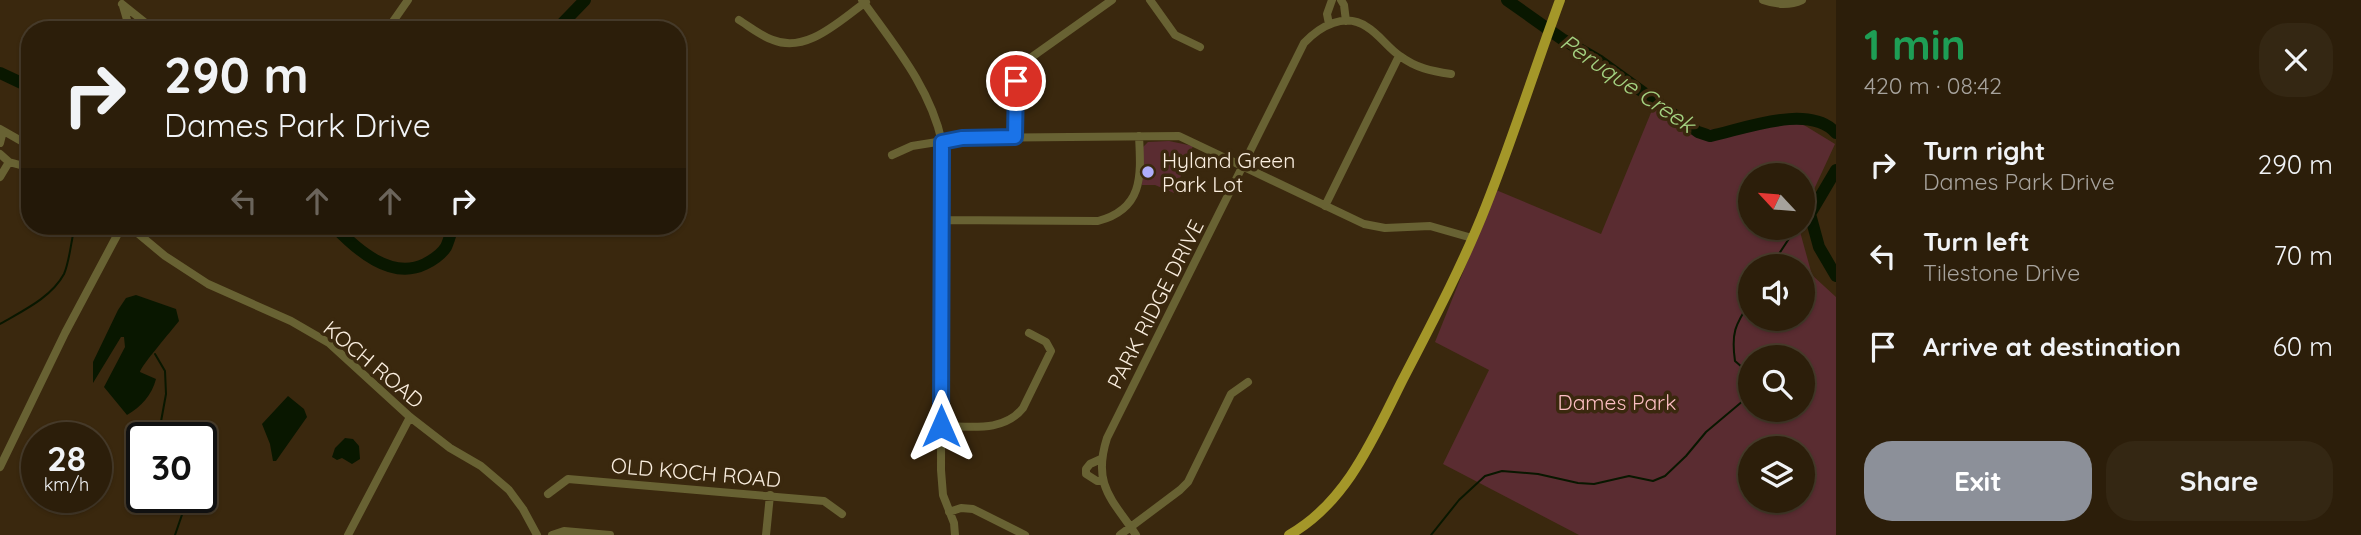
<!DOCTYPE html>
<html lang="en">
<head>
<meta charset="utf-8">
<style>
  body { margin:0; font-family:Quicksand,sans-serif; background:#342713; color:#f1f3f6; height:100vh; display:flex; flex-direction:column; font-size:26px; white-space:nowrap }
  * { box-sizing:border-box; margin:0 }
  p { font-size:23px; color:#a6a29c }
  .icon { flex:none; width:38px; height:38px; fill:none; stroke:currentColor; stroke-width:2; stroke-linecap:round; stroke-linejoin:round }
  .map { position:relative; flex:1; overflow:hidden }
  .drawer { display:flex; flex-direction:column; background:#2c1e0a; width:525px }
  .drawer>* { flex:none }
  .hud { position:absolute; left:21px; top:21px; width:665px; height:214px; border-radius:28px; box-shadow:0 2px 5px #0004,0 0 0 2px #483c2b; background:#2c1e0a; color:#f1f3f6; overflow:hidden }
  .needle { width:46px; rotate:296deg }
  .buttons { position:absolute; left:1738px; top:163px; display:grid; gap:14px }
  .buttons a { display:grid; place-items:center; width:77px; height:77px; border-radius:50%; background:#2c1e0a; box-shadow:0 2px 5px #0004,0 0 0 2px #483c2b; font-size:35px }
  .speed { position:absolute; left:21px; top:422px; display:flex; gap:14px; font-size:35px; font-weight:700; text-align:center }
  .speed>* { display:grid; place-content:center; width:91px; height:91px; border-radius:50%; background:#2c1e0a; box-shadow:0 2px 5px #0004,0 0 0 2px #483c2b; line-height:1 }
  .speed small { font-size:18px; font-weight:400 }
  .speed .limit { border:4px solid #111; border-radius:10px; background:#fff; color:#111 }
  .pin { position:absolute; display:grid; place-items:center; width:60px; height:60px; color:#fff; margin:-30px; border:4px solid #fff; border-radius:50%; box-shadow:0 2px 7px #0007 }
  .me { position:absolute; width:77px; margin:-38px; rotate:0deg; stroke-linejoin:round; filter:drop-shadow(0 0 5px #0008) }
  .turn { display:flex; align-items:center; gap:24px; height:147px; padding:0 28px; font-size:32px }
  .turn .icon { width:91px; height:91px; stroke-width:2.5 }
  .turn b { display:block; font-size:49px; line-height:60px }
  .lanes { display:flex; align-items:center; height:66px; padding:0 28px; background:#0003; justify-content:center; gap:35px; direction:ltr }
  .lanes .off { opacity:.35 }
  .round { display:grid; place-items:center; flex:none; width:74px; height:74px; border-radius:28px; background:#342713 }
  .headline { display:flex; align-items:center; justify-content:space-between; height:119px; padding:0 28px }
  h1 { font-size:42px; font-weight:800; line-height:52px; color:#1e9e55 }
  .cta { display:flex; gap:14px; margin-top:auto; padding:14px 28px }
  .cta a { flex:1; height:80px; border-radius:28px; background:#8c9099; color:#fff; font-size:28px; font-weight:800; line-height:80px; text-align:center }
  .cta a+a { background:#342713; color:#f1f3f6 }
  ul { padding:0; list-style:none }
  li { display:flex; align-items:center; gap:21px; height:91px; padding:0 28px }
  li div { flex:1 }
  li b { display:block; font-size:26px }
  li em { font-style:normal }
  main { display:flex; flex:1; min-height:0 }
  .map>svg:first-child { display:block }
  .green { fill:#5a2c31; fill-rule:evenodd }
  .water { fill:#091700 }
  .lines { fill:none; stroke-linecap:round; stroke-linejoin:round }
  .stream { stroke:#091700; stroke-width:2 }
  .river { stroke:#091700; stroke-width:12 }
  .minor { stroke:#686233; stroke-width:8 }
  .major { stroke:#a49729; stroke-width:10 }
  .route-casing { stroke:#114b97; stroke-width:18 }
  .route { stroke:#1a73e8; stroke-width:12 }
  .poi-dot { fill:#afaefa; stroke:#3a280e; stroke-width:2.5 }
  .labels { text-anchor:middle; dominant-baseline:central; stroke-width:7; stroke-linejoin:round; paint-order:stroke }
  .poi-label { font-size:21px; fill:#faeedf; stroke:#3a280e; text-anchor:start }
  .street-label { font-size:21px; fill:#faeedf; stroke:#3a280e }
  .park-label { font-size:21px; fill:#fbbdc2; stroke:#3a280e }
  .water-label { font-size:23px; font-style:italic; fill:#a3d180; stroke:#3a280e }
</style>
</head>
<body>
<main>
<div class="map">
<svg width="1836" height="535" viewBox="0 0 1836 535">
  <rect width="100%" height="100%" fill="#3a280e"/>
  <path class="green" d="M1655,103L1697,129L1750,130L1794,119L1835,144L1803,213L1802,175H1750V228H1799L1812,275L1836,297V535H1579L1443,464L1489,370L1435,342L1496,190L1601,234ZM1750,266H1802V318H1750ZM1750,357H1802V410H1750ZM1750,448H1802V500H1750Z
    M1169,141L1193,146L1174,193L1155,185H1142L1143,147L1148,142Z"/>
  <path class="water" d="M136,295L176,309L179,321C172,330 141,366 140,372L156,379C152,395 141,407 127,415L104,387L125,347L124,337H121L93,383V362L118,310L126,298Z
    M288,396L304,409L307,417L276,461H273L270,444L262,424Z
    M345,438L353,439L359,446L360,459L352,464L342,458L337,460L332,457L335,448Z"/>
  <g class="lines">
    <path class="stream" d="M1802,219L1810,214
      M1771,266L1796,228
      M1750,302C1735,325 1731,333 1735,361L1750,374
      M0,324C22,311 51,298 64,274C70,260 71,240 75,226
      M155,354L165,371L166,394L158,438
      M175,535L186,503L185,497
      M1431,535L1459,500L1485,476L1502,471L1538,474L1578,483L1594,484L1629,476L1653,481L1665,476L1686,456L1706,432L1750,395"/>
    <path class="river" d="M1507,0L1562,39L1600,61L1698,132L1710,136C1744,129 1809,103 1836,133
      M556,30L585,0
      M0,73L30,87
      M1836,170L1810,214L1819,247L1836,276
      M334,226C356,249 391,281 425,264C433,260 441,255 446,247C449,241 451,232 453,226"/>
    <path class="minor" d="M862,0C894,45 930,87 942,142L941,470L943,495L954,523L955,535
      M1150,0L1175,35L1200,47
      M1341,0L1344,5L1346,21
      M1763,0C1777,5 1789,6 1802,0
      M122,4L147,24L159,30
      M123,6L130,30
      M739,20C750,27 761,36 773,40C807,54 840,20 866,2
      M1329,24L1327,14L1332,0
      M387,30L408,0
      M0,129L30,146
      M1015,137C1016,109 1011,82 1029,59L1112,0
      M0,143L3,131
      M0,154L9,162L20,165L30,158
      M892,155L912,146L962,138L1179,136L1364,224L1385,228L1430,226L1472,238
      M0,177L9,162
      M1325,206L1399,56
      M941,220L1098,221C1144,209 1141,175 1139,136
      M129,226L165,256L208,284L291,321L329,343L410,417L450,448L481,466L509,490L523,509L537,535
      M941,426C970,426 1003,433 1023,408L1051,351L1046,342L1029,333
      M1101,459L1090,464L1086,469V474L1097,481H1103
      M0,467L65,333L122,226
      M548,494L568,479L824,501L842,514
      M949,512L961,508L973,509L1025,535
      M348,535L410,417
      M552,535L564,531L610,535
      M766,535L770,495
      M1120,535L1180,490L1188,482L1231,394L1248,382
      M1136,535C1112,499 1092,485 1107,438L1304,43C1320,26 1345,12 1367,27C1379,34 1388,48 1400,56C1416,68 1431,71 1451,74"/>
    <path class="major" d="M1289,535C1346,503 1373,439 1401,383C1431,325 1462,267 1486,206C1513,138 1535,68 1560,0"/>
  </g>
  <g class="lines">
    <defs>
      <path id="route" d="M941,426L942,142L962,138L1015,137L1016,81"/>
    </defs>
    <use href="#route" class="route-casing"/>
    <use href="#route" class="route"/>
  </g>
  <circle class="poi-dot" cx="1148" cy="172" r="7"/>
  <g class="labels">
    <g class="poi-label">
      <text x="1162" y="160">Hyland Green<tspan x="1162" dy="24">Park Lot</tspan></text>
    </g>
    <g class="street-label">
      <text transform="translate(1155 304) rotate(-63)">PARK RIDGE DRIVE</text>
      <text transform="translate(374 364) rotate(40)">KOCH ROAD</text>
      <text transform="translate(696 472) rotate(5)">OLD KOCH ROAD</text>
    </g>
    <g class="park-label">
      <text x="1617" y="402">Dames Park</text>
    </g>
    <g class="water-label">
      <text transform="translate(1628 83) rotate(34)">Peruque Creek</text>
    </g>
  </g>
</svg>
<div class="buttons">
<a><svg class="needle" viewBox="-14 -14 28 28"><path d="M0-13l5 13h-10z" fill="#e53935"/><path d="M0 13l5-13h-10z" fill="#a6a29c"/></svg></a>
<a><svg class="icon" aria-label="sound" viewBox="0 0 24 24"><path d="M4 9h4l5-4v14l-5-4H4zM17 9q2 3 0 6"/></svg></a>
<a><svg class="icon" aria-label="search" viewBox="0 0 24 24"><circle cx="10" cy="10" r="6"/><path d="M15 15l6 6"/></svg></a>
<a><svg class="icon" aria-label="layers" viewBox="0 0 24 24"><path d="M12 4l9 5-9 5-9-5zM3 14l9 5 9-5"/></svg></a>
</div>
<div class="speed"><div>28<small>km/h</small></div><div class="limit">30</div></div>
<div class="pin" style="left:1016px;top:81px;background:#d93025"><svg class="icon" aria-label="arrive" viewBox="0 0 24 24"><path d="M6 21V4h12l-3 4 3 4H6"/></svg></div>
<svg class="me" style="left:941px;top:426px" viewBox="-20 -20 40 40"><path d="M0-17L14 15 0 8-14 15z" fill="#1a73e8" stroke="#fff" stroke-width="4"/></svg>
<div class="hud">
<div class="turn"><svg class="icon" aria-label="right" viewBox="0 0 24 24"><path d="M7 20v-9h11M14 6l5 5-5 5"/></svg><div><b>290 m</b>Dames Park Drive</div></div>
<div class="lanes"><svg class="icon off" aria-label="left" viewBox="0 0 24 24"><path d="M17 20v-9H6M10 6l-5 5 5 5"/></svg><svg class="icon off" aria-label="ahead" viewBox="0 0 24 24"><path d="M12 20V5M6 11l6-6 6 6"/></svg><svg class="icon off" aria-label="ahead" viewBox="0 0 24 24"><path d="M12 20V5M6 11l6-6 6 6"/></svg><svg class="icon" aria-label="right" viewBox="0 0 24 24"><path d="M7 20v-9h11M14 6l5 5-5 5"/></svg></div>
</div>
</div>
<section class="drawer">
<div class="headline"><div><h1>1 min</h1><p>420 m · 08:42</p></div><a class="round"><svg class="icon" aria-label="close" viewBox="0 0 24 24"><path d="M6 6l12 12M18 6L6 18"/></svg></a></div>
<ul>
<li><svg class="icon" aria-label="right" viewBox="0 0 24 24"><path d="M7 20v-9h11M14 6l5 5-5 5"/></svg><div><b>Turn right</b><p>Dames Park Drive</p></div><em>290 m</em></li>
<li><svg class="icon" aria-label="left" viewBox="0 0 24 24"><path d="M17 20v-9H6M10 6l-5 5 5 5"/></svg><div><b>Turn left</b><p>Tilestone Drive</p></div><em>70 m</em></li>
<li><svg class="icon" aria-label="arrive" viewBox="0 0 24 24"><path d="M6 21V4h12l-3 4 3 4H6"/></svg><div><b>Arrive at destination</b></div><em>60 m</em></li>
</ul>
<div class="cta"><a>Exit</a><a>Share</a></div>
</section>
</main>
</body>
</html>
